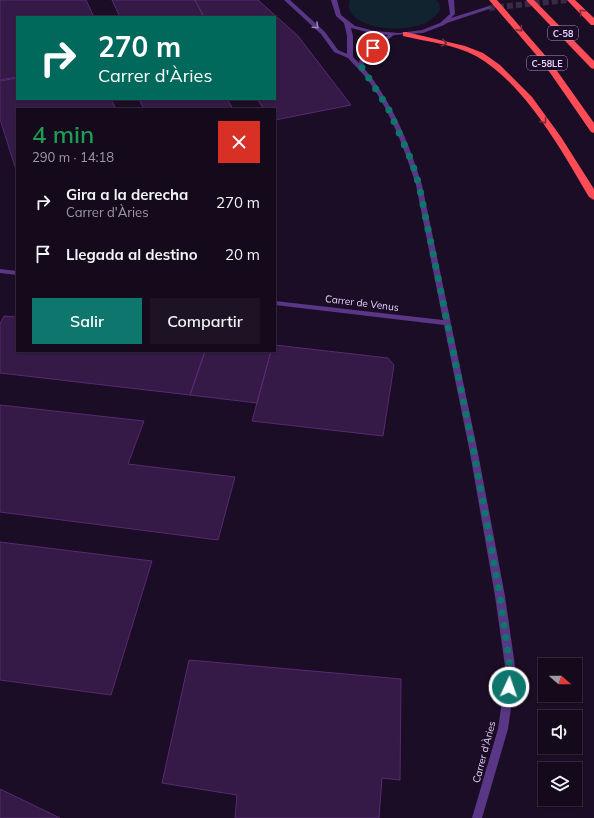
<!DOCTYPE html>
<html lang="es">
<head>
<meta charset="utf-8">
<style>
  body { margin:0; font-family:Mulish,sans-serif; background:#1d1325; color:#f1f3f6; height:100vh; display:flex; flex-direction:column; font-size:15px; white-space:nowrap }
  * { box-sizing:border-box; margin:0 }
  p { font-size:13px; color:#9d9aa3 }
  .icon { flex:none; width:22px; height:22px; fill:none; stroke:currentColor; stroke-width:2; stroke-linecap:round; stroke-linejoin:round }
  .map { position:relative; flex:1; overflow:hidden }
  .side { position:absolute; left:16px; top:108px; width:260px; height:244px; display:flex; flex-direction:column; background:#140a1c; border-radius:0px; box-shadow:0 1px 3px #0004,0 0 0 1px #332b3b }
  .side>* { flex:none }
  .banner { position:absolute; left:16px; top:16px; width:260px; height:84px; border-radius:0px; box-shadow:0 1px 3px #0004,0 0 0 1px #332b3b; background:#00695c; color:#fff; overflow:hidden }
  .needle { width:26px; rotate:110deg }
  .tools { position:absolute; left:538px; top:658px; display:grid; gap:8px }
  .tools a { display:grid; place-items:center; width:44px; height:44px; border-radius:0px; background:#140a1c; box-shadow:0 1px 3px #0004,0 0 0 1px #332b3b; font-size:20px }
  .pin { position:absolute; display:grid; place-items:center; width:34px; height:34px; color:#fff; margin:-17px; border:2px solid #fff; border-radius:50%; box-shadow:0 1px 4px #0007 }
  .me { position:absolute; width:44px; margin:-22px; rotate:3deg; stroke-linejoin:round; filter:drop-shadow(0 0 3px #0008) }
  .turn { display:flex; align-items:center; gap:14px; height:84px; padding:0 16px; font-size:18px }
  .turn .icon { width:52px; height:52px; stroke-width:2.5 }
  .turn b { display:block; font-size:28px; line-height:34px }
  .round { display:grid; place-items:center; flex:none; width:42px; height:42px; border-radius:0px; background:#1d1325 }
  .headline { display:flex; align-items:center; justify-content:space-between; height:68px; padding:0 16px }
  h1 { font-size:24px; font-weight:600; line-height:30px; color:#1e9e55 }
  .action { display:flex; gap:8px; margin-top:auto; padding:8px 16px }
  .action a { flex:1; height:46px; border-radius:0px; background:#0f766e; color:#fff; font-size:16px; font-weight:600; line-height:46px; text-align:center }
  .action a+a { background:#1d1325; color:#f1f3f6 }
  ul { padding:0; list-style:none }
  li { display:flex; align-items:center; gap:12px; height:52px; padding:0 16px }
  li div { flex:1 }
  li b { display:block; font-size:15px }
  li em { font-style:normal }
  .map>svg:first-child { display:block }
  .green { fill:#10232f }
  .building { fill:#351946; stroke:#572a73 }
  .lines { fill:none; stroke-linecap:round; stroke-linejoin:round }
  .street-tunnel { stroke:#3a2a46; stroke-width:6; stroke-dasharray:6 3; stroke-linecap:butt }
  .lane { fill:#5a3686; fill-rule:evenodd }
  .street { fill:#5a3686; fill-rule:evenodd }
  .highway { fill:#ff4c57; fill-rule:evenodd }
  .oneway { stroke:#82293c }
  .oneway2 { stroke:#a284c2 }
  .route { stroke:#0f766e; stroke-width:7; stroke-dasharray:0 12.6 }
  .labels { text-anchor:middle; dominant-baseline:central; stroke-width:3; stroke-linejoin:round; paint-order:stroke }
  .shield { fill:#1b0d25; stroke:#ab96be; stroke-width:1 }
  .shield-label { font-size:9px; font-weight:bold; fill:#e9d1ff }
  .street-label { font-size:10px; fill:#e9d1ff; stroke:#1b0d25 }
</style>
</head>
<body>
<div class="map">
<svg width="594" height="818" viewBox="0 0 594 818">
  <rect width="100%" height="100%" fill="#1b0d25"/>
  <path class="green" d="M350,0H436L439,3L440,10C423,41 338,30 350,0Z"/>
  <path class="building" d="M0,0H86L94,17H17V77L0,80Z
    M112,0H195L204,17H120Z
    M195,0H258L298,36L351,105L275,120V109H264L257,99H275V17H204Z
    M17,78V99H111L116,109H17V173L0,119V81Z
    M139,99H227L233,109H144Z
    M4,316L17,317V351H205L190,395L0,373V324Z
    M275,345L388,358L394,365L383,436L252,421L271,351H275Z
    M205,351H271L257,403L190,395Z
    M0,405L144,421L128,464L235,477L218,540L0,512Z
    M0,542L152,561L111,695L0,680Z
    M189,660L401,679L400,780L382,778L379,818H235L237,795L162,783Z
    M0,789L60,818H0Z"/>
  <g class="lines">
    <path class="street-tunnel" d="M489,8L567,0"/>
    <path class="lane" d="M284,0H290L325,32L338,50L352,56V58H348L334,52L321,34Z"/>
    <path class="street" d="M331,0H337L341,15L355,26L375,31L399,33L422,30L440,23L450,14L448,0H454L455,14L451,18L489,6L492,8L447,23L444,25L423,33L394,35L366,56L363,67C392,101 409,143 422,185L478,453L505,596L516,673L508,729L482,818H472L498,729L506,673L495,596L470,453L444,325L275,305V301L443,320L416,185C405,150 391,113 370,83C363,73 355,66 347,57V36L344,23L336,16ZM351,28L375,34L388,35L361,54L359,63L353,57V36Z
      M0,269L17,271V275L0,273Z"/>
    <path class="highway" d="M489,0H497L550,61L594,123V133L591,132L544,64Z
      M526,0H534L594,61V69L591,68Z
      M567,0H575L594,18V25H591Z
      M403,32H406L465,46L483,53L500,65L532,97L561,137L594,189V200L589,197C562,151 524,83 476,56C454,44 427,42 403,36Z"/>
  </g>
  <defs><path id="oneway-chevron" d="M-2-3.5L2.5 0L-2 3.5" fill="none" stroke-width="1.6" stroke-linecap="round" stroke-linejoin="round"/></defs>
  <g class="oneway">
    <use href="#oneway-chevron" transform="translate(582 12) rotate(-135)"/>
    <use href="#oneway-chevron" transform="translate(520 29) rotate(49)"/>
    <use href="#oneway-chevron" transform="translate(444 43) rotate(13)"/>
    <use href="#oneway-chevron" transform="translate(544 121) rotate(54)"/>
  </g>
  <use class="oneway2" href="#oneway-chevron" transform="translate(316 26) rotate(43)"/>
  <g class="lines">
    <path class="route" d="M373,48L363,55L361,66L388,108L412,162L419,185L474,453L500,596L511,674L509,687"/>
  </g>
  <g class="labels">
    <g class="shield">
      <rect x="548" y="26" width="30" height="14" rx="3"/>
      <rect x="527" y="56" width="40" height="14" rx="3"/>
    </g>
    <g class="shield-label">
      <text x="563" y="33">C-58</text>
      <text x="547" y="63">C-58LE</text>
    </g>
    <g class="street-label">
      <text transform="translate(362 303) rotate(7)">Carrer de Venus</text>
      <text transform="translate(484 752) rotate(-75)">Carrer d'Àries</text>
    </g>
  </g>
</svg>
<div class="tools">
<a><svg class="needle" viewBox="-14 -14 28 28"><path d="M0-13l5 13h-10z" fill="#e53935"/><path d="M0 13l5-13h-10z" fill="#9d9aa3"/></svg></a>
<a><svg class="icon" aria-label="sound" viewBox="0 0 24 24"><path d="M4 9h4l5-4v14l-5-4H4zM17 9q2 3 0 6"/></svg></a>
<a><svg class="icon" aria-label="layers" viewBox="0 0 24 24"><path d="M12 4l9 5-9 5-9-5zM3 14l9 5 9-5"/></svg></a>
</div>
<div class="pin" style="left:373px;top:48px;background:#d93025"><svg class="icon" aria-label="arrive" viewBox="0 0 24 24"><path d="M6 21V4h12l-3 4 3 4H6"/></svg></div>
<svg class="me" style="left:509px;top:687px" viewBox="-20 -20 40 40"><circle r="17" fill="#0f766e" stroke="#fff" stroke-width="3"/><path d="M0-11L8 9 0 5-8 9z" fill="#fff"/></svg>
<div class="banner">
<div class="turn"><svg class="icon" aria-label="right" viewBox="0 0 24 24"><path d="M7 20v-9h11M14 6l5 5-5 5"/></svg><div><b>270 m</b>Carrer d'Àries</div></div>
</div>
<section class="side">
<div class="headline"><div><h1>4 min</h1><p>290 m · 14:18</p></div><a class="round" style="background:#d93025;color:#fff"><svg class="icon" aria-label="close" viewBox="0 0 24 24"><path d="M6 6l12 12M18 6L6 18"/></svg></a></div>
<ul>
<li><svg class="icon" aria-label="right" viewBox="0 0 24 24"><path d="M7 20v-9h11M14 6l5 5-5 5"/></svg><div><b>Gira a la derecha</b><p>Carrer d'Àries</p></div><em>270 m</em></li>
<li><svg class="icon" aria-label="arrive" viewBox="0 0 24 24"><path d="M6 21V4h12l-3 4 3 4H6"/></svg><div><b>Llegada al destino</b></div><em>20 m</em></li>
</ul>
<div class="action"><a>Salir</a><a>Compartir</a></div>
</section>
</div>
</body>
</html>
